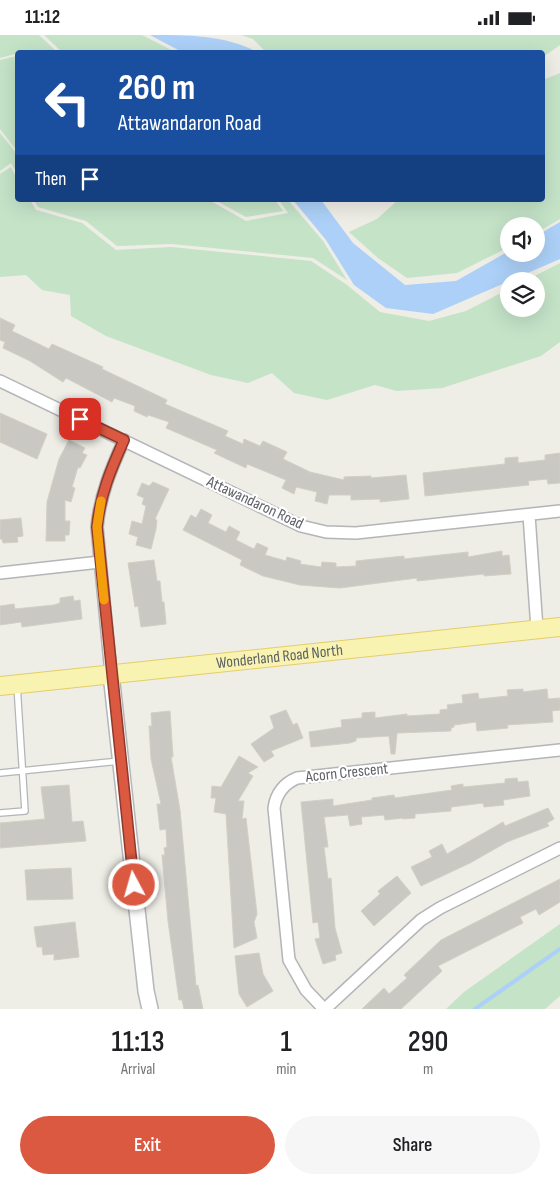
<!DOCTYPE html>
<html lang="en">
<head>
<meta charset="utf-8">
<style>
  body { margin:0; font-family:"Sofia Sans Condensed",sans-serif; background:#f6f6f6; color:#202124; height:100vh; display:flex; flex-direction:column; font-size:19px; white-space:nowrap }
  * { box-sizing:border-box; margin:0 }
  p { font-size:16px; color:#757577 }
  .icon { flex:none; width:28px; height:28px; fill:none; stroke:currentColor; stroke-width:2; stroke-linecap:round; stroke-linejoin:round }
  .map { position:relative; height:974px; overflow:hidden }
  .sheet { display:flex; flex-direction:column; background:#fff; flex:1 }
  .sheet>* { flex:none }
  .hud { position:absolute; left:15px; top:15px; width:530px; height:152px; border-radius:5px; box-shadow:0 5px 20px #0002; background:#1a4fa0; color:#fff; overflow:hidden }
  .buttons { position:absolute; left:500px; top:182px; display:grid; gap:10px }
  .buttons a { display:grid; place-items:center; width:45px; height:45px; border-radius:50%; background:#fff; box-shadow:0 5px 20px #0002; font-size:25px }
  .pin { position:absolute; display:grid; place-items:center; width:42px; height:42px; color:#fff; margin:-21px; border-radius:10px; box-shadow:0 2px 8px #0006 }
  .me { position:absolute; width:55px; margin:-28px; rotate:354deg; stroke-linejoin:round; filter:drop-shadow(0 0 4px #0008) }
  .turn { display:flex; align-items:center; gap:18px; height:105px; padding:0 20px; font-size:22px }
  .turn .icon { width:65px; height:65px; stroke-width:2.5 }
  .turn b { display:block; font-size:35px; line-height:42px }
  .then { display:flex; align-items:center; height:48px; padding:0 20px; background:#0003; gap:10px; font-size:19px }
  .eta { display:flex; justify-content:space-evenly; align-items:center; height:85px; text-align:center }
  .eta b { font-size:30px; font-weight:600; line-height:35px }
  .action { display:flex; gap:10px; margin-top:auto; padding:10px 20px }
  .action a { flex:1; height:58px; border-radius:30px; background:#da5940; color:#fff; font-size:20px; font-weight:600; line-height:58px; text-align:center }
  .action a+a { background:#f6f6f6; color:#202124 }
  .status { display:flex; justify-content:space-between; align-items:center; height:35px; padding:0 25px; background:#fff; direction:ltr }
  .status svg { height:14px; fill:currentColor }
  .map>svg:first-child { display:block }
  .green { fill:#c4e3c7 }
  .water { fill:#acd0f7 }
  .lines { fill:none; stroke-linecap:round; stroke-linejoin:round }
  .stream { stroke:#acd0f7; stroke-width:4 }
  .building { fill:#cac8c2; stroke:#d2cfc4 }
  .lane-casing { stroke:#b3b5b9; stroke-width:8 }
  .street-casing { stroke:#b3b5b9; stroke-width:14 }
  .secondary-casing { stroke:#b4b7bc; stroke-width:18 }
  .primary-casing { stroke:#e5cd68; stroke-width:20 }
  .lane { stroke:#fff; stroke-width:5.5 }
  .street { stroke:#fff; stroke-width:11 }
  .secondary { stroke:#fff; stroke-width:15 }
  .primary { stroke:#f8f3b1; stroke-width:18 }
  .route-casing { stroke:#8e3a2a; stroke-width:12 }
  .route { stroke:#da5940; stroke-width:9 }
  .slow { stroke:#f59e0b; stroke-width:9 }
  .labels { text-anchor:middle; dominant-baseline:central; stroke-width:4.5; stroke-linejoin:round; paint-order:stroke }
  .street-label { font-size:16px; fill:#5d6065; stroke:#fff }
</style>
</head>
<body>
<div class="status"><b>11:12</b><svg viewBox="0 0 49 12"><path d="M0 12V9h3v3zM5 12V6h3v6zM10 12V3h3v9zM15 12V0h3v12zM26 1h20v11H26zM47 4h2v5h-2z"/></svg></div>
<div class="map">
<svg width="560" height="974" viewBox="0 0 560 974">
  <rect width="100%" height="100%" fill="#eeede6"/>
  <path class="green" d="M0,0H39L57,17L18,18L0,23Z
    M44,0H142L175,17H62Z
    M241,0H560V10L543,22L542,18H267L253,4Z
    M17,21H18L17,116L0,94V25Z
    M560,38V184L536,198V191H509V212L457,238L407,243L378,223L349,197L377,184L398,165H542L543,45Z
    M0,98L17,119V138L11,128L0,136Z
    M11,132L17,144L18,165H30L36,175L82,188L116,215L171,212L311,226L347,250L380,277L429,286L466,276L509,254V274H536V246H525L560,228V307L541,321L442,353L397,356L375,350L327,365L294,358L272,338L248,348L211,340L106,301L71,281L70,260L42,255L26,240L0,242V139Z
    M34,165H209L246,186L288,178L279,165H288L323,206L347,245L313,223L172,209L117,211L86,186L38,172Z
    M215,165H275L283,176L246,182Z
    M560,889V961L545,974H446L464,957Z"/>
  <path class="water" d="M150,0C188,0 225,0 257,17H182Z
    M293,165H321L353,208L405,250L456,246L509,216V219H536V201L560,187V224L433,279L386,273L354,250L326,205Z"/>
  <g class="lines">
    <path class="stream" d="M475,974L560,914"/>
  </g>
  <path class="building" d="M0,283L15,290L12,296L49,314L52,309L103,332L102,334L167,365L165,369L228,396L225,401L243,409L244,404L260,411L263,406L287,417L283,424L310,437L344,445V442L371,441V443L406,440L409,464L380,467V464L351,465V460H329L327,469L315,466L317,457L296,452L294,459L282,453L286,445L247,429L246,433L214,418L217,415L166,393L169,387L148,380L147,382L134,376L135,371L114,363L112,367L66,343L63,347L30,326L3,313L5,307L0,305Z
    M0,378L47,399L37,424L0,407Z
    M69,405L85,413L82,418L87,420L80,433L78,432L72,452L75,453L71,467L65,465V486H70L69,500H65V506H46L47,467L59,424Z
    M560,418V448L548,449L547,444L528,446L529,450L425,461L423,438L505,429V423L518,422V428L545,425V420Z
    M153,447L169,454L155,484L157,485L156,494L151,514L136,510L138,502L129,499L132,486L142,489L146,471L142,469L144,463L137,460L142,448L149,451Z
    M201,474L212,480L208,488L226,497L229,491L240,497L236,505L254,514L257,508L268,513L265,520L286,526L287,522L301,526L300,529L321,532L322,527L336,528V532L356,531V526L404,521V524L468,517V522L502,516V521L509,520L511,539L484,541V539L417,546V543L340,553L300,550L263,541L240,530L242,525L183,495L191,480L196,483Z
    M21,483L23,501L17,502L18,507L3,508L2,504H0V485Z
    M154,525L157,546H160L162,567H164L166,589L141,592L138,571L135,572L128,528Z
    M73,561L74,566L80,565L82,584L22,592L21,587L0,590V571L14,569L15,574L54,570L60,568V563Z
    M523,654V657L547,654L548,664L560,663V675L552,676L553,687L507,690L508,693L477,696L476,687L454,690V692L451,693V696L397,698L395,719H391L389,701L356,703V706L350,708L311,712L309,697L342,692L341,685L362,683V678L375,677V683L407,679V681L440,679V675L448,674L447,670L463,668L462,660L478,658L479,664L508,661L507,655Z
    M286,675L293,690L297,688L303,703L271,716L274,721L264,727L251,709L274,693L270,681Z
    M170,676L173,722H171L180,775L196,951L198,950L203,974H184L182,965H179L168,886L162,820H165L164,813L167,812L166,794L160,795L157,769H161L151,724L149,691H152L151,678Z
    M239,721L258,732L248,738L253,741L238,766H244L242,784L246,783L257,879L254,887L257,903L234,913L226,779L214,777L216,763H211L212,751L221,752Z
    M517,743L518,747L528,746L530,761L503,765L504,770L484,772L483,768L451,772V776L415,779V783L403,784V783L385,785L384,780L361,782L362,789L350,791L348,780L324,782L328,812H324L328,844L331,843L335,893L342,918L335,920L336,925L323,929L315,904L320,903L318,887L313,888L301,767L333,764V771L372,765V763L394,760L395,763L452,755L451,751L463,749V752L505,748V744Z
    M69,750L72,787L83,786L86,806L0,813V788L45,784L41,752Z
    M548,773L554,784L547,788L549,791L507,807L470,828L421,851L411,832L432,822L429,816L442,809L447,819L503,787L505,791Z
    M71,833L73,864L27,865L25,835Z
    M397,841L411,858L374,891L361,876L380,859L378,856Z
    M560,844V867L539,880L536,874L520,882L523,888L438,931L442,936L401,974H362L384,953L389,959L407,943L404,940L441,905Z
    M75,887L79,922L54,925V919L43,920L42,912H37L34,892Z
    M259,918L263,939L273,956L247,972L239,959L235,921Z"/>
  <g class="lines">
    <defs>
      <path id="lane" d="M0,738L120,726
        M0,778L25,776L17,650"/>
      <path id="street" d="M0,346L301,491L326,497L356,498L560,476
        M529,480L537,594
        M0,538L100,527
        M111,639L97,492C100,460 111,434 124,405
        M324,974L306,955L289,925L274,773C276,759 283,749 297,743L560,715
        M325,974L421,885L440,873L560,813"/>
      <path id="secondary" d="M111,639L146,956L150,974"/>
      <g id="primary">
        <path id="s1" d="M0,651L560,592"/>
      </g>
    </defs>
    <use href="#lane" class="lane-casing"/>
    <use href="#street" class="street-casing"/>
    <use href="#secondary" class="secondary-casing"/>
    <use href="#primary" class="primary-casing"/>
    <use href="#lane" class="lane"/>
    <use href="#street" class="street"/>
    <use href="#secondary" class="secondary"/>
    <use href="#primary" class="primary"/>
  </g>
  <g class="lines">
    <defs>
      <path id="route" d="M80,384L124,405C111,434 100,460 97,492L134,850"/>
    </defs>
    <use href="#route" class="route-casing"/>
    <use href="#route" class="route"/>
    <path class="slow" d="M101,466L97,492L104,565"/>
  </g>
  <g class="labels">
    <g class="street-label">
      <text transform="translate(255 468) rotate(25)">Attawandaron Road</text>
      <text stroke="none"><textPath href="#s1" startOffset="281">Wonderland Road North</textPath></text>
      <text transform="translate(347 738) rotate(-6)">Acorn Crescent</text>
    </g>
  </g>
</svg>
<div class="buttons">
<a><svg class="icon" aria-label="sound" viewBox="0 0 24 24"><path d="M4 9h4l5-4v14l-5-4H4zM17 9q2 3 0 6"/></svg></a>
<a><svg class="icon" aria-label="layers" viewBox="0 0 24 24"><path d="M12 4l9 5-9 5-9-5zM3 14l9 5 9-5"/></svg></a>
</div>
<div class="pin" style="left:80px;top:384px;background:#d93025"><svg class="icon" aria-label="arrive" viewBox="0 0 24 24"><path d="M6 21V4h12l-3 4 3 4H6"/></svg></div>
<svg class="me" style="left:134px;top:850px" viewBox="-20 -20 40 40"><circle r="17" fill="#da5940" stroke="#fff" stroke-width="3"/><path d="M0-11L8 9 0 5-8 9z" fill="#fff"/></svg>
<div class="hud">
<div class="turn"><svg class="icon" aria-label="left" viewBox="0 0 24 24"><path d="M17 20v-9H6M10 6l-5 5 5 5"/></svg><div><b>260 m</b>Attawandaron Road</div></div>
<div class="then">Then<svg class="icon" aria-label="arrive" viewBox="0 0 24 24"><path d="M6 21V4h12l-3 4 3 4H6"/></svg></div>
</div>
</div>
<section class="sheet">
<div class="eta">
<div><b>11:13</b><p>Arrival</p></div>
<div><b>1</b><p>min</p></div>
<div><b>290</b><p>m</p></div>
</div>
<div class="action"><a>Exit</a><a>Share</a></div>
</section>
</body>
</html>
